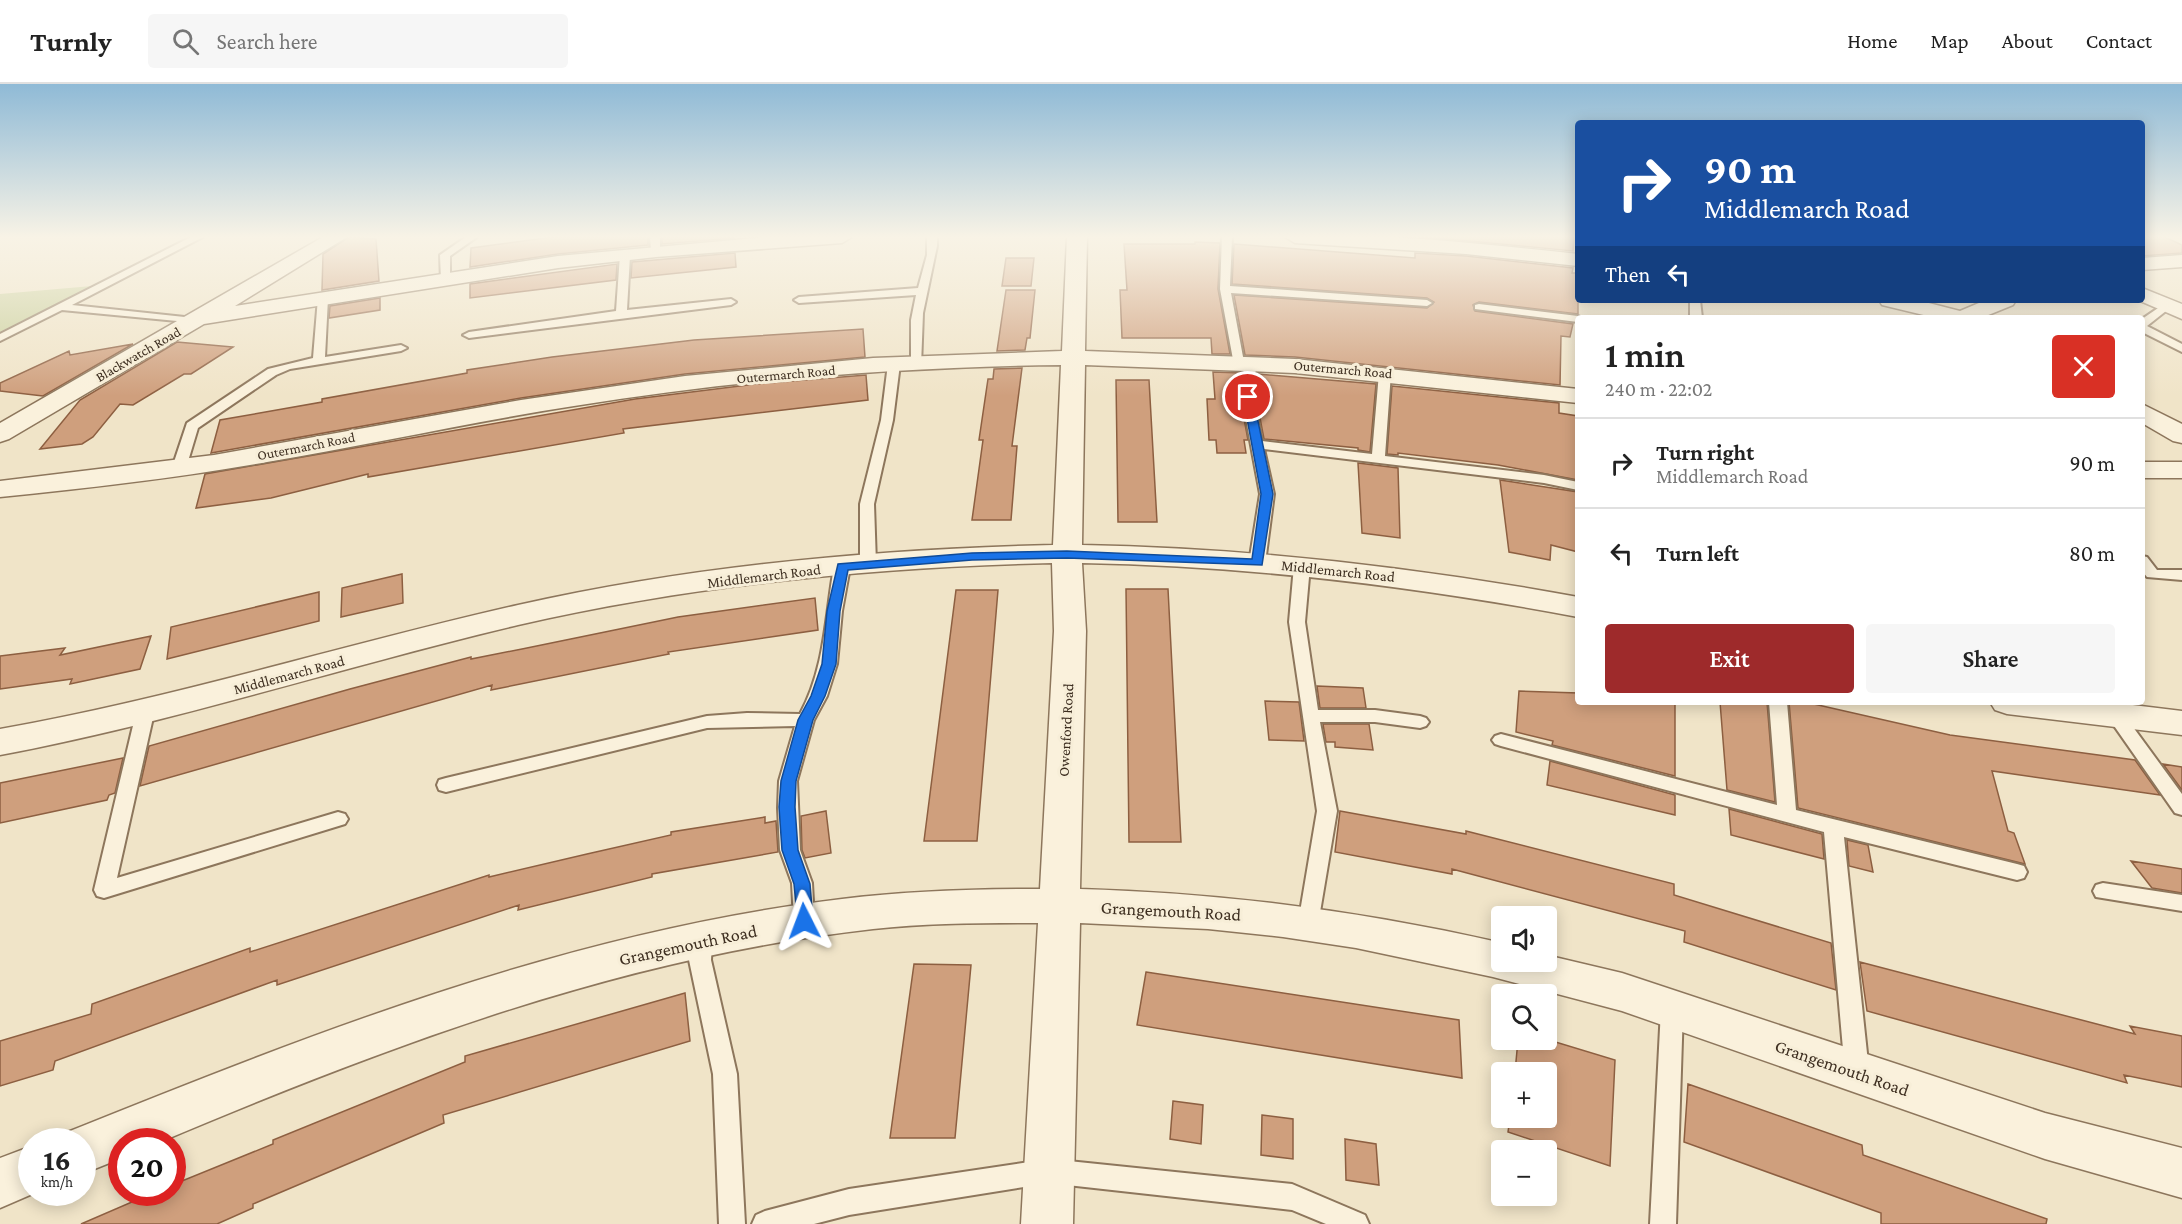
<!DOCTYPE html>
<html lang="en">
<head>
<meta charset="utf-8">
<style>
  body { margin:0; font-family:"Crimson Pro",serif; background:#f6f6f6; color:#222; height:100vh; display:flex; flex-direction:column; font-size:22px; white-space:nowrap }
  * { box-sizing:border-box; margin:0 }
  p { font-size:20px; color:#767676 }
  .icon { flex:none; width:33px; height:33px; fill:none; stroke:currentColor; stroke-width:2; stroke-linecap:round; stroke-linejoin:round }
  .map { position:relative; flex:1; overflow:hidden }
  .panel { position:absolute; left:1575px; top:231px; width:570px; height:390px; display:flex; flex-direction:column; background:#fff; border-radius:6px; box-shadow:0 3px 15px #0003 }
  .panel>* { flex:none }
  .banner { position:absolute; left:1575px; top:36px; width:570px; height:183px; border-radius:6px; box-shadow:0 3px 15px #0003; background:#1a4fa0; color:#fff; overflow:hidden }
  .buttons { position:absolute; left:1491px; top:822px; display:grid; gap:12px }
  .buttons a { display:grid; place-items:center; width:66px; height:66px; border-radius:6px; background:#fff; box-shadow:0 3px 15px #0003; font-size:30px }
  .speed { position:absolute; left:18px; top:1044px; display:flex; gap:12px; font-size:30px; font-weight:700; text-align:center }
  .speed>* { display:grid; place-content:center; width:78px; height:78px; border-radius:50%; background:#fff; box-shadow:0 3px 15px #0003; line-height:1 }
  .speed small { font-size:15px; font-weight:400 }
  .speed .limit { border:9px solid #d22; background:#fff; color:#111 }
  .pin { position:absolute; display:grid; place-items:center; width:51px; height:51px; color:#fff; margin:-26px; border:3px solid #fff; border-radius:50%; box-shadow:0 2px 6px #0007 }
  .me { position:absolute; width:66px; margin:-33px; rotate:357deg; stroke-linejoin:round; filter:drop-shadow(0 0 4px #0008) }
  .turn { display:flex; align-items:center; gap:21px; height:126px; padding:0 30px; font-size:27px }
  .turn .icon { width:78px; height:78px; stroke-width:2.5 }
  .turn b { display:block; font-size:42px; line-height:51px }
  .then { display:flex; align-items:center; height:57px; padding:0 30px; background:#0003; gap:12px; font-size:22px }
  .round { display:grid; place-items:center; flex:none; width:63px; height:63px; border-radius:6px; background:#f6f6f6 }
  .summary { display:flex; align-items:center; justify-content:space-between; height:102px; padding:0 30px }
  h1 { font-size:36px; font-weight:600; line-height:45px }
  .action { display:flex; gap:12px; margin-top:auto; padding:12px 30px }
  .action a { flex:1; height:69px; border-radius:6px; background:#9e2a2b; color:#fff; font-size:24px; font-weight:600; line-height:69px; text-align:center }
  .action a+a { background:#f6f6f6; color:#222 }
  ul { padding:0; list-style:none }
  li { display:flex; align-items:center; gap:18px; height:90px; padding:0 30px; border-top:2px solid #e0e0e0 }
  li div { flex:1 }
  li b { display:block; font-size:22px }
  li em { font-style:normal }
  header { display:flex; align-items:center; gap:36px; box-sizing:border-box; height:84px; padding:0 30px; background:#fff; border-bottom:2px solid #e0e0e0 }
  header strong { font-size:28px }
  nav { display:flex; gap:33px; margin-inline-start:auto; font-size:21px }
  .search { width:420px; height:54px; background:#f6f6f6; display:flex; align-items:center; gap:15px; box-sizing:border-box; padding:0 21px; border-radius:6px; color:#767676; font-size:22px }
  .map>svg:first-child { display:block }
  .green { fill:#c9cf9b }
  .building { fill:#cf9f7d; stroke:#8d5f41; stroke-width:1.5 }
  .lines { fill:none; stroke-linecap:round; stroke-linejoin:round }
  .lane-casing { stroke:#8d765c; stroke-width:4 }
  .street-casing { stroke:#8d765c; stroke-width:3 }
  .lane { fill:#faf1dc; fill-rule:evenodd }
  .street { fill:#faf1dc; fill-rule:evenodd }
  .route { fill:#1a73e8; stroke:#114b97; stroke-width:1.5 }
  .labels { text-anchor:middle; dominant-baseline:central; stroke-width:6; stroke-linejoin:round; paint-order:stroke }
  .far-street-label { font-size:14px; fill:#3d2e20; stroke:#f7eed8 }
  .street-label { font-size:15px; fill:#3d2e20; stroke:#f7eed8 }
  .near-street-label { font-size:18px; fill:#3d2e20; stroke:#f7eed8 }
</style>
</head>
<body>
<header>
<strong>Turnly</strong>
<div class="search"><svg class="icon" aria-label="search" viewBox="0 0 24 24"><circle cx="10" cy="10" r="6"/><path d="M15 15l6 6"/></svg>Search here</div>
<nav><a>Home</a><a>Map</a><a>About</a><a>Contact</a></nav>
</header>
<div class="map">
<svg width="2182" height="1140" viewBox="0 0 2182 1140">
  <rect width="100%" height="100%" fill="#f0e4c8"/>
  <path class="green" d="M92,202L0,248V210Z"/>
  <path class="building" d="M349,153L376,155L379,197L322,206L323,170Z
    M553,153H648V161L558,170L470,183L471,164Z
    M662,153H734V154L662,160Z
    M1418,153H1574L1573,167L1469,157Z
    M2142,153H2165L2182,161V169L2142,172Z
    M1195,158L1220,159L1218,205L1230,270H1212L1211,254H1122L1120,206H1127L1124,160H1195Z
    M1234,160L1415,174V169L1466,172L1573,184L1572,189H1578V230L1479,218L1473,221L1475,227L1573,240L1570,253L1561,252L1560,301L1295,273L1245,271L1234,211L1427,224L1434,218L1427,214L1232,200Z
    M735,169L736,183L631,194L632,178Z
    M1006,174H1034L1031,202H1002Z
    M617,180L616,196L470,214V200Z
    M1006,206H1035L1030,254H1027L1025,266L997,267Z
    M380,214V226L329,234L330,222Z
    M863,245L865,273L685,290L521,314L211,369L220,336L322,318V315L467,289V286L552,273L694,256Z
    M177,258L233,263L191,290H184L133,321L120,320L93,353L82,360L40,365L80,316Z
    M133,260L43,312L0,307V299L69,267L70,271Z
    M1022,284L1012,362H1017L1011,436H972L983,356H979L988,295H993L994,285Z
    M1213,288L1241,289L1240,313L1248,356H1244L1246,369H1217L1216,356H1209L1207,315H1215Z
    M1258,290L1376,300L1370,368L1358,366V364L1264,355L1256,313Z
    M866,291L868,316L623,345L624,349L368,393V390L271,414L196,424L205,390L635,315L756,300Z
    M1116,296H1149L1157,438H1118Z
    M1392,302L1559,319V329L1578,332V396L1498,381L1398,369V371L1387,370Z
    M1358,379L1398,384L1400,454L1362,449Z
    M1500,396L1578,408V468L1551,461L1550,476L1509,468Z
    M402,490L403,519L341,533L342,504Z
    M1126,505H1168L1181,758H1129Z
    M956,506H998L977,757H924Z
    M319,508V537L167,575L171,543Z
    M815,514L818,546L668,568L669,570L491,606L492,601L140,702L149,662L350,605L471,573V575L522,565L678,533Z
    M151,552L140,585L70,600L72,595L0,605V572L65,564L60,571Z
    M1317,602L1363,604L1366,624H1320Z
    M1519,607L1578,609V618H1675V692L1552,661L1553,657L1516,648Z
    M1265,617L1299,618L1304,657L1269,656Z
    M1720,618H1767L1775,718L1727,706Z
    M1789,618H1805L1950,651L2135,676L2160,711L1992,687L2008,747L2014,749L2025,780L1798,724Z
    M1323,640H1369L1373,666L1335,663V658H1326Z
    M123,674L115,709L109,711L107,716L0,739V699Z
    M1550,677L1675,711V731L1547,701Z
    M2163,680L2182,683V706Z
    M1729,725L1822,750L1824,775L1731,751Z
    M826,727L831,769L805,774L802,766L801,732Z
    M1340,727L1466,750V747L1674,800V811L1831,859L1836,906L1684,858L1685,847L1452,785V790L1335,768Z
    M765,733V739L776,737L778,768L652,790V793L518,826L519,821L277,901V896L55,977L53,986L0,1002V957L91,930L92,920L250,864V868L489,791V793L587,770L671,751V748Z
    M1847,756L1868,761L1873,788L1849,782Z
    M2131,777L2182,785V809L2152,804Z
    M1860,878L2135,950L2130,942L2182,952V1003L2124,991L2127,999L1867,927Z
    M914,880L971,881L955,1054H890Z
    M1146,888L1459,936L1462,994L1137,941Z
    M685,909L690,957L443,1031L444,1039L253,1120V1124L217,1140H81L155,1108H172V1101L273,1060V1056L465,978V972Z
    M1518,956H1549L1615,976L1610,1082L1508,1048L1510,1034H1546V988H1515Z
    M1688,1000L1862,1061L1863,1071L2047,1135L2046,1140H1881V1129L1684,1058Z
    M1173,1017L1203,1021L1201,1060L1170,1055Z
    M1262,1031L1293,1035V1075L1261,1071Z
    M1345,1055L1376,1060L1379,1101L1346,1096Z"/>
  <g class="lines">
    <defs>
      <path id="lane" d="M191,153H203L72,221L194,234L198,235V239L62,226L0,257V250Z
        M466,153H477L450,172V194L441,196L440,171Z
        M650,153H660V169L651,167Z
        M927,153H937V162L923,229L921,282L911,279V236L916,211L799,219L794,216L799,213L918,204L927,171Z
        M1222,153H1232L1230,202L1427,216L1432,219L1427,222L1231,209L1244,278L1234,281L1220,205Z
        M625,168L630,171L627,226L731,215L736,218L731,221L469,254L463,251L469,248L616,227L620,171Z
        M323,211L328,214L325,273L401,261L407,264L401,267L290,285L276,291L198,344L186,384L184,387H174L172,384L187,339L268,285L313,274L318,214Z
        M1690,216H1700L1702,234H1690Z
        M2167,218L2172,221L2171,223L2147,242L2182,260V268L2142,248V235Z
        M1479,220L1578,232L1583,234H1578V238L1475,225V221Z
        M1250,275L1256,279L1254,313L1262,357L1372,370L1379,289L1385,285L1391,289L1385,372L1544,391L1578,398V406L1544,399L1264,365L1274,410L1265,479L1262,482H1252L1249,479L1260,410L1242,313L1244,279Z
        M894,276L900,280L893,336L874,420L876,480L868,485L860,480V420L881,336L888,280Z
        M2142,472L2147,473L2157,486H2182V496L2147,493L2142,487Z
        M1302,477L1310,482L1305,538L1318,626H1375L1420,632L1426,634L1429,638L1426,642L1420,644L1375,638H1320L1337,727L1318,840L1315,846L1308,849L1301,846L1298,840L1317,727L1289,538L1294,482Z
        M842,478L850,483L842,527L837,580L827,612L814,636L797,697L800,766L812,799L814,837L811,843L804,846L797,843L794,837L792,799L780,766L778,724L779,697L795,642L707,644L446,708L439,706L437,701L439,696L446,694L707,632L747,629L800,630C825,584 825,534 834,483Z
        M1769,618H1787L1796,726L2017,780L2024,782L2027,788L2024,794L2017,796L1844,753L1869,988L1865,996L1857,999L1849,996L1845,988L1824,748L1501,662L1495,660L1492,656L1495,652L1501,650L1777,721Z
        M145,623L154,629L117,794L338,728L345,730L348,735L345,740L104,814L97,812L94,806L136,629Z
        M2116,626L2122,628L2182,710V731L2175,729L2110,636L2107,632L2110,628Z
        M2103,799L2182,811V827L2096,813L2093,807L2096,801Z
        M701,849L708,852L712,858L711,876L737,990L745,1140H719L713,990L689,876L694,852Z
        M1672,915L1680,918L1683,925L1676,1140H1650L1661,925L1664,918Z
        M1049,1075L1292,1100L1365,1131L1369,1140H1326L1292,1126L1049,1099L849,1131L814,1140H752L756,1131L765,1127L849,1105Z"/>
      <path id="street" d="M323,153H347L235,222L558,172L766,153H852L842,159L656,173L558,184L204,240L9,355L0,358V339Z
        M1067,153H1087L1085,267L1295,275L1578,305V319L1295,289L1085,281L1082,461C1249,464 1414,483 1578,513V533C1414,502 1250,482 1082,479L1086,547L1080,805C1223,809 1362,827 1502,859V878H1546V871L1622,889L2045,1029L2182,1064V1114L2045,1075L1622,927L1493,893L1356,864L1283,853L1208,845L1080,839L1073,1140H1021L1038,839C983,839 928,839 873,845C623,873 390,961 160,1058H122V1074L82,1090V1058H61L65,1049C316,948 571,847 842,815C907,807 973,805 1040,805L1054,547L1052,479C874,483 692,501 518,541C344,582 176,638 0,671V645C176,614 345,560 518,521C692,482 874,465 1053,461L1061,281C898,283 735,296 574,322C471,338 369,361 267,378C178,394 89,404 0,413V397L214,371L521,316L685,292L873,274L1062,267Z
        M1285,153C1383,148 1481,160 1578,170V182L1466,170L1295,159Z
        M2182,171V183L2142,186V174Z
        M2142,204L2182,220V235L2138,216H2142Z
        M1879,216H1917L1960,227L1986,216H2016L2013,221L1981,234H1936L1882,221Z
        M2142,320L2182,340V359L2173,357L2142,339Z
        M2142,378H2182V394H2142Z
        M1990,618H2108L2182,627V651L2007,630L1995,626Z
        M32,1062V1108H37L0,1124V1074Z"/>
    </defs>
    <use href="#lane" class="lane-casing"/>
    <use href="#street" class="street-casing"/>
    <use href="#lane" class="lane"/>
    <use href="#street" class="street"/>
  </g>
  <linearGradient id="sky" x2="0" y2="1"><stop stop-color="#8fbad6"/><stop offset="0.49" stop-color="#f8f3e6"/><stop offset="1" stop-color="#f8f3e6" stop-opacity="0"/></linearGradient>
  <rect width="2182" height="312" fill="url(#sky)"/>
  <path class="route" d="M1248,310L1253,313L1273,410L1262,481L1067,474L972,476L848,486L840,527L836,580L825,612L813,636L796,697L795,723L798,766L810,800L813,837L810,842H798L794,800L782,766L779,723L781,697L798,636L811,612L822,580L827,527L838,480L972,469L1067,467L1252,475L1261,410L1243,313Z"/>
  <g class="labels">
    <g class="far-street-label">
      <text transform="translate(138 270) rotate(-30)">Blackwatch Road</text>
      <text transform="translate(1343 285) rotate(5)">Outermarch Road</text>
      <text transform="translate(786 290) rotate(-5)">Outermarch Road</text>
      <text transform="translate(306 362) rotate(-11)">Outermarch Road</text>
    </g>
    <g class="street-label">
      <text transform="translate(1338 487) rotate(6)">Middlemarch Road</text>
      <text transform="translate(764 492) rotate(-7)">Middlemarch Road</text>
      <text transform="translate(289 591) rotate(-15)">Middlemarch Road</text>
      <text transform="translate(1066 646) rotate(-87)">Owenford Road</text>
    </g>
    <g class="near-street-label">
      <text transform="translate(1171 827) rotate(3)">Grangemouth Road</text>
      <text transform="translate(688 861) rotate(-12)">Grangemouth Road</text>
      <text transform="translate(1842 984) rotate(19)">Grangemouth Road</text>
    </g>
  </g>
</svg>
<div class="buttons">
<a><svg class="icon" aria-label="sound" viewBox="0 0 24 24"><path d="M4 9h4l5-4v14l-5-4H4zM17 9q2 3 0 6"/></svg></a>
<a><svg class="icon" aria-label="search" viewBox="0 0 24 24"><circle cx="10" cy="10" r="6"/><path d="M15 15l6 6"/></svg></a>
<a>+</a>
<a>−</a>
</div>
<div class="speed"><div>16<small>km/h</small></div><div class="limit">20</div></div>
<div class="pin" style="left:1248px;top:313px;background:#d93025"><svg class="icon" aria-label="arrive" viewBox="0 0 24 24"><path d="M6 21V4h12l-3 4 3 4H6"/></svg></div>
<svg class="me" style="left:804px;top:837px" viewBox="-20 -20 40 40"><path d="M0-17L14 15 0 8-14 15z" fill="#1a73e8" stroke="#fff" stroke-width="4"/></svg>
<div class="banner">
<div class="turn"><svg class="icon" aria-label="right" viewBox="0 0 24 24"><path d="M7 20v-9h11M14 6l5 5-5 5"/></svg><div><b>90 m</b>Middlemarch Road</div></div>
<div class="then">Then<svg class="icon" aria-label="left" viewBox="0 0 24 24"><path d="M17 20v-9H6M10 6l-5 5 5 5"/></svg></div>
</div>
<section class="panel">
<div class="summary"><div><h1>1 min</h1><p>240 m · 22:02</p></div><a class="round" style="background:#d93025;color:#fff"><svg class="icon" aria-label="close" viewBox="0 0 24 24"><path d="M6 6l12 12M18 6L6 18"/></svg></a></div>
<ul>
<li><svg class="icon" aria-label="right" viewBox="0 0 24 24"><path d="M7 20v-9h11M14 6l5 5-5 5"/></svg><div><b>Turn right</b><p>Middlemarch Road</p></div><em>90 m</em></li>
<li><svg class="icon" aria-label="left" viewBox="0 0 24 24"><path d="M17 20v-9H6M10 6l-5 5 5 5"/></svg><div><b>Turn left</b></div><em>80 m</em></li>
</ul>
<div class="action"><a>Exit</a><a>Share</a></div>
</section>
</div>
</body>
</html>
